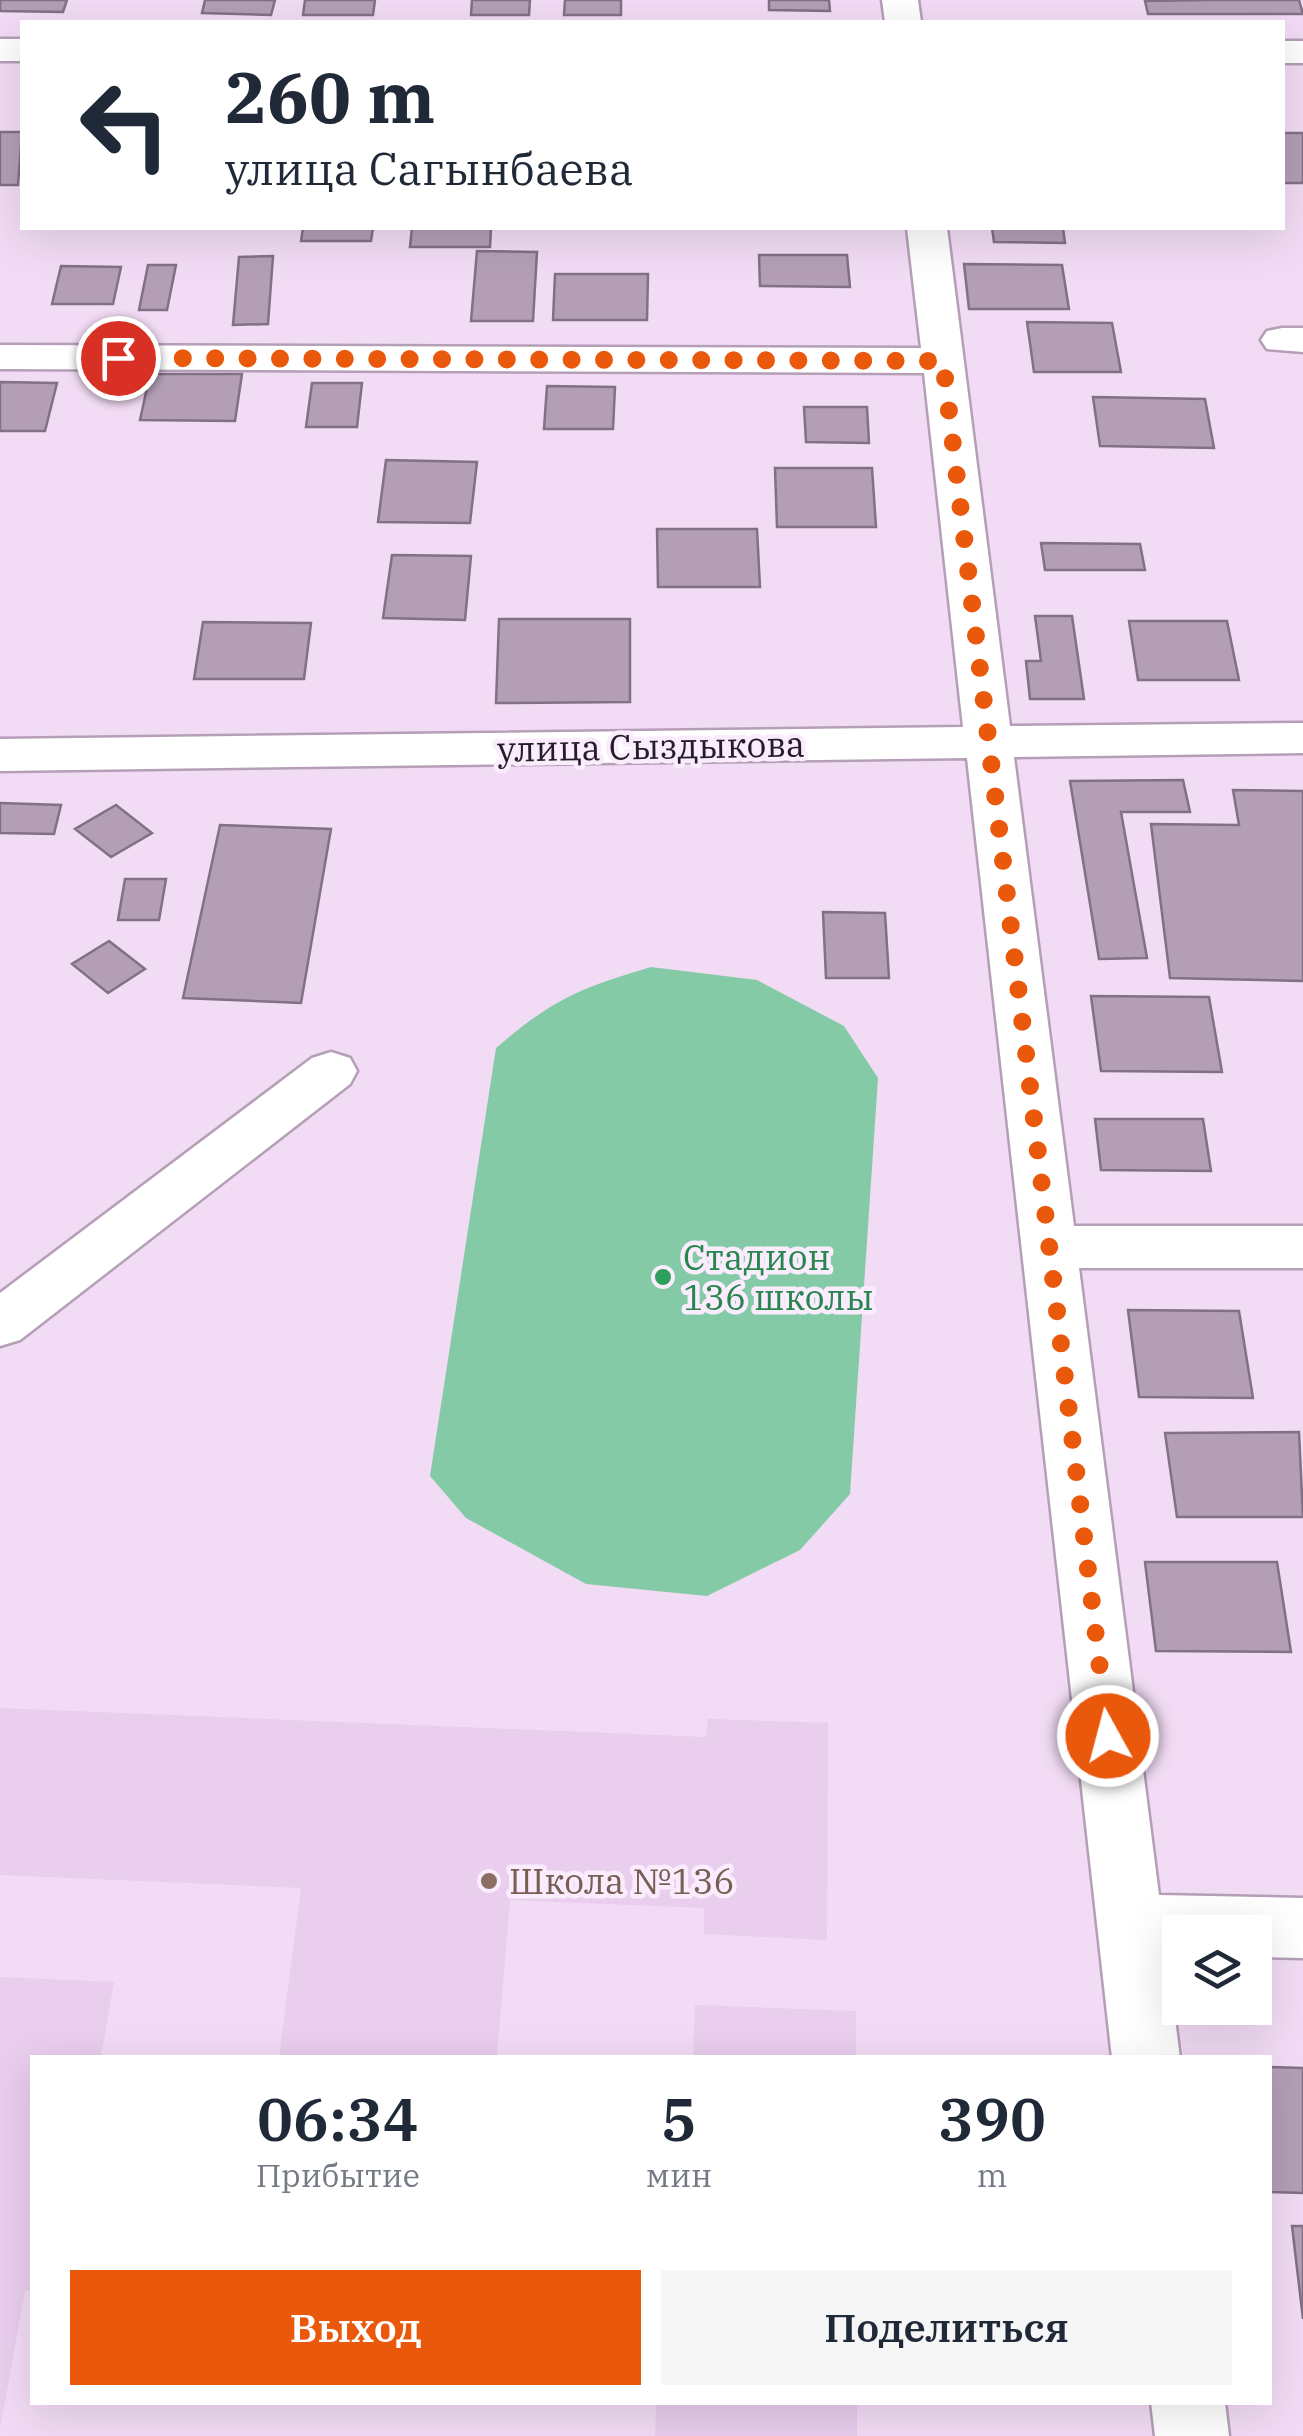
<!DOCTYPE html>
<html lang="ru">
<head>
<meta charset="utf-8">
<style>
  body { margin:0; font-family:"IBM Plex Serif",serif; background:#f6f6f7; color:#1f2937; height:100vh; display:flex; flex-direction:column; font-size:38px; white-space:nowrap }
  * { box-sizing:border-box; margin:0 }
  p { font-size:32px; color:#747a83 }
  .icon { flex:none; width:55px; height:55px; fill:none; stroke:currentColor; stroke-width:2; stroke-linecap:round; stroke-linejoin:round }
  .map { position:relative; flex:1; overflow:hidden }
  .sheet { position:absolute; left:30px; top:2055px; width:1242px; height:350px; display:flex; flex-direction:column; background:#fff; border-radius:0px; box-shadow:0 10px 40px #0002 }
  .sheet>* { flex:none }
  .hud { position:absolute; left:20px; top:20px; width:1265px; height:210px; border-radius:0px; box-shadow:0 10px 40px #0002; background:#fff; color:#1f2937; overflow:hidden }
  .buttons { position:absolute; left:1162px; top:1915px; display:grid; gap:20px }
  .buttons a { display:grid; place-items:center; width:110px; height:110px; border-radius:0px; background:#fff; box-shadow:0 10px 40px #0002; font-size:50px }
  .pin { position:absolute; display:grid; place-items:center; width:85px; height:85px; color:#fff; margin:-42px; border:5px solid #fff; border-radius:50%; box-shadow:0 2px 10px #0007 }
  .me { position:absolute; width:110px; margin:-55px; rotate:353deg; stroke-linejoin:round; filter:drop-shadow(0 0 8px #0008) }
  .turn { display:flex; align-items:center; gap:35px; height:210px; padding:0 40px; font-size:45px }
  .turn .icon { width:130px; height:130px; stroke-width:2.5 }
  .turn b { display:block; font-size:70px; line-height:85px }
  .eta { display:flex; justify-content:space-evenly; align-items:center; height:170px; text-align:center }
  .eta b { font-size:60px; font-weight:600; line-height:70px }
  .action { display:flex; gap:20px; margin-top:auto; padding:20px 40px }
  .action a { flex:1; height:115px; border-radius:0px; background:#ea580c; color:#fff; font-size:40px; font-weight:600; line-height:115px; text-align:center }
  .action a+a { background:#f6f6f7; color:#1f2937 }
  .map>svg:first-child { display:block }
  .built { fill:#e9ceed }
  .green { fill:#84caa7 }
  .building { fill:#b39eb6; stroke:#836f86; stroke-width:2.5 }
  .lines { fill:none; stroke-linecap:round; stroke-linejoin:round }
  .minor-casing { stroke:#b49fb7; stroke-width:5 }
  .minor { fill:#fff; fill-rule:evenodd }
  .route { stroke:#ea580c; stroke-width:18; stroke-dasharray:0 32.4 }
  .leisure-dot { fill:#2e9e5b; stroke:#faecfc; stroke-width:4 }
  .education-dot { fill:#8d6e63; stroke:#faecfc; stroke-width:4 }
  .labels { text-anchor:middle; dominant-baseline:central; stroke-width:9; stroke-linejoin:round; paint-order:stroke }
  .street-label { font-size:35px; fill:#241c26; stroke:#faecfc }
  .leisure-label { font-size:35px; fill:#27864d; stroke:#faecfc; text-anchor:start }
  .education-label { font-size:35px; fill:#785e54; stroke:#faecfc; text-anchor:start }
</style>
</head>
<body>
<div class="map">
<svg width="1303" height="2436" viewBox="0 0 1303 2436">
  <rect width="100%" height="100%" fill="#f2dcf5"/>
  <path class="built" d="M0,1708L706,1737L708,1719L828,1723L827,1940L704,1934V1908L510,1900L497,2057H279L301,1888L0,1875Z
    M0,1977L114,1982L101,2057L32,2058V2290L25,2291L0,2429Z
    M695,2005L856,2011V2057H693Z
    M656,2403H857V2436H655Z"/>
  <path class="green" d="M651,967L757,980L844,1026L878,1078L850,1494L800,1550L707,1596L586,1584L466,1518L430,1476L496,1048C553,999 580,988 651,967Z"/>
  <path class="building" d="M0,0H67L63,12L0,11Z
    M205,0H275L271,15L202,13Z
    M305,0H375L373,15H303Z
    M472,0H530L529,15H471Z
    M565,0H621V15H564Z
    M769,0H829L830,11L769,10Z
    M1207,0H1299L1303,14H1148L1145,1Z
    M0,132H22L18,185H0Z
    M1282,133H1303V183H1282Z
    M303,228H373L371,241H301Z
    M412,228H491L490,247H410Z
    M992,228H1063L1065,243L994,242Z
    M477,251L537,252L533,321H471Z
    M759,255H847L850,287L760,286Z
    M273,256L268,324L233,325L239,257Z
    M964,264L1062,265L1069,309H969Z
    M148,265H176L167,310H139Z
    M61,266L121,267L113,304H52Z
    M555,274H648L647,320H553Z
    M1027,322L1112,323L1121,372H1034Z
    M150,374H242L235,421L140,420Z
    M0,382L57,383L45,431H0Z
    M312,383H362L357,427H306Z
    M547,386L615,387L613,429H544Z
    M1093,397L1205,399L1214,448L1100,446Z
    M804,407H867L869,443L806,442Z
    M386,460L477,462L470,523L378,522Z
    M775,468H872L876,527H777Z
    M657,529H757L760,587H658Z
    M1041,543L1140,544L1145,570H1045Z
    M392,555L471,556L465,620L383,618Z
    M1035,616H1072L1084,699H1030L1026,661H1041Z
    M499,619H630V702L496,703Z
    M1129,621H1227L1239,680H1138Z
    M203,622L311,623L304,679H194Z
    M1183,780L1190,812H1121L1147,958L1099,959L1070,781Z
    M1233,790L1303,791V981L1170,978L1151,824L1239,825Z
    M0,803L61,805L54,834L0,833Z
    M116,805L152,833L111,857L75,829Z
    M220,825L331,829L301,1003L183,998Z
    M125,879H166L159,920H118Z
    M823,912L885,913L889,978H826Z
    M109,941L145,969L108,993L72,964Z
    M1091,996L1209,997L1222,1072L1101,1071Z
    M1095,1119H1203L1211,1171L1101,1170Z
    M1128,1310L1239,1311L1253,1398L1139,1397Z
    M1299,1432L1303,1517H1177L1165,1433Z
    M1145,1562H1277L1291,1652L1156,1651Z
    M1270,2067L1303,2068V2193L1270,2192Z
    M1292,2226H1303V2319Z"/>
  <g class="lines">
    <defs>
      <path id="minor" d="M882,0H918L921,22H885Z
        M0,39H22V61H0Z
        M1282,41H1303V63H1282Z
        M907,228H947L1010,726L1303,723V753L1014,757L1074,1226H1303V1268H1079L1159,1895L1303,1898V1958L1255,1957V1932H1180V1955H1167L1180,2058H1112L967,758L0,771V739L963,727L924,373L0,369V345L921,348Z
        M1282,328H1303V352L1267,349L1261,340L1267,331Z
        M331,1052L350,1058L357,1071L350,1084L20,1340L0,1346V1293L312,1058Z
        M1151,2402H1225L1229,2436H1155Z"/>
    </defs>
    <use href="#minor" class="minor-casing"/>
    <use href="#minor" class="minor"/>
  </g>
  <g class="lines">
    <path class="route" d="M118,358L943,361L1108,1736"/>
  </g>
  <circle class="leisure-dot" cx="663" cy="1277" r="10"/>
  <circle class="education-dot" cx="489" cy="1881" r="10"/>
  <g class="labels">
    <g class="street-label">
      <text transform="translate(651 746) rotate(-1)">улица Сыздыкова</text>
    </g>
    <g class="leisure-label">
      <text x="683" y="1257">Стадион<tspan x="683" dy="40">136 школы</tspan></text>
    </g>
    <g class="education-label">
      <text x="509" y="1881">Школа №136</text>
    </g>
  </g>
</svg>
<div class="buttons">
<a><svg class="icon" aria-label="layers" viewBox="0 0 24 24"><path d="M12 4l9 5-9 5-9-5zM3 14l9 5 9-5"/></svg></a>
</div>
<div class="pin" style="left:118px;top:358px;background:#d93025"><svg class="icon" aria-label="arrive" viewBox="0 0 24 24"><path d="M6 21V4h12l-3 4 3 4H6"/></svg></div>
<svg class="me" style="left:1108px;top:1736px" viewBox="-20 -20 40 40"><circle r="17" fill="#ea580c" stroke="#fff" stroke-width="3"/><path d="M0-11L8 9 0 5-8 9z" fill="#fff"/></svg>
<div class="hud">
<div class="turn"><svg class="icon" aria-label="left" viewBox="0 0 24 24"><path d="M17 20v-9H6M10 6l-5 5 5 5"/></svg><div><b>260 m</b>улица Сагынбаева</div></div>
</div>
<section class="sheet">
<div class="eta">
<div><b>06:34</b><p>Прибытие</p></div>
<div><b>5</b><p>мин</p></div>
<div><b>390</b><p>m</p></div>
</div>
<div class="action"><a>Выход</a><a>Поделиться</a></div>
</section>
</div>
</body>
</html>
